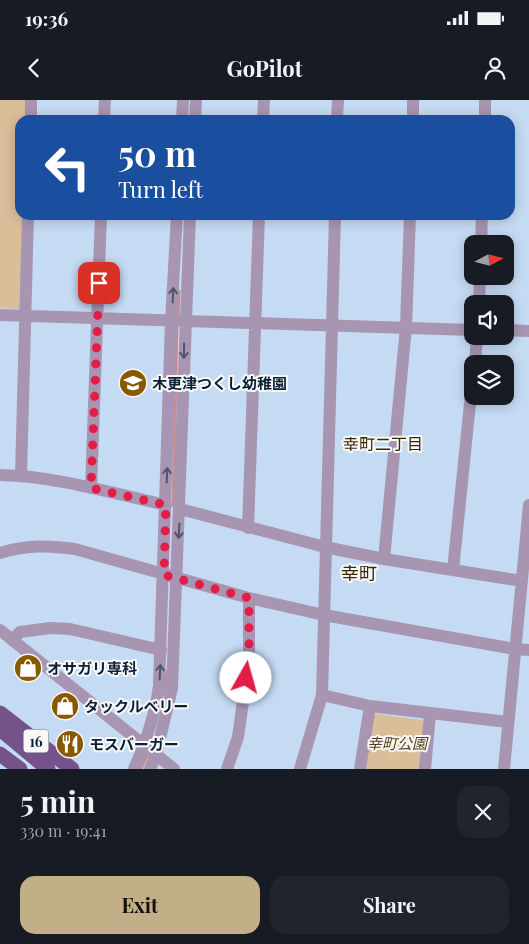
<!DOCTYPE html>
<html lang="en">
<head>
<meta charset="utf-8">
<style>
  body { margin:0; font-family:"Playfair Display","Noto Sans JP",serif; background:#20242c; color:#f1f3f6; height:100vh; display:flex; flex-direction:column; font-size:19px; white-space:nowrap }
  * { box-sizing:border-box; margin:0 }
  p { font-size:16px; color:#9ea1a6 }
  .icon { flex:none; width:28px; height:28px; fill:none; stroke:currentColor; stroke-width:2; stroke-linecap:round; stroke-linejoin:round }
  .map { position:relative; height:669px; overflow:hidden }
  .drawer { display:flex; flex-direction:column; background:#171b24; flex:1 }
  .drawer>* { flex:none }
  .top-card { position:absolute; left:15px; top:15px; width:500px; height:105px; border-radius:15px; box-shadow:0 2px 12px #0003; background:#1a4fa0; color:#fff; overflow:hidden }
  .needle { width:32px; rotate:83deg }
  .buttons { position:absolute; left:464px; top:135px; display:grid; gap:10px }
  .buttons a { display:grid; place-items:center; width:50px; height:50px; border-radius:10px; background:#171b24; box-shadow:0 2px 12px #0003; font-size:25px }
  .pin { position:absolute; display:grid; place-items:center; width:42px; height:42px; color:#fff; margin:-21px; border-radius:10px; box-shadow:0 2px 8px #0006 }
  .me { position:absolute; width:55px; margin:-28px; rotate:7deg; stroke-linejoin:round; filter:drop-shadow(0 0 4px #0008) }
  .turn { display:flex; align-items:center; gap:18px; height:105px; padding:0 20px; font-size:22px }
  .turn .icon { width:65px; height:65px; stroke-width:2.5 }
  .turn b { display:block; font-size:35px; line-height:42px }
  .round { display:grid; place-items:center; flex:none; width:52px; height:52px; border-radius:15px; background:#20242c }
  .summary { display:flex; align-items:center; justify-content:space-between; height:85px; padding:0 20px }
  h1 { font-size:30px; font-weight:700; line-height:38px }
  .primary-button { display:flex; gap:10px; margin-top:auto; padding:10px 20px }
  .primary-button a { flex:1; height:58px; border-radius:15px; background:#c2ae87; color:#111; font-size:20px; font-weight:700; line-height:58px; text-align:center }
  .primary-button a+a { background:#20242c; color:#f1f3f6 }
  .status { display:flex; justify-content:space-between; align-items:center; height:35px; padding:0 25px; background:#171b24; direction:ltr }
  .status svg { height:14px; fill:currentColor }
  header { display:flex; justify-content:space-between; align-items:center; height:65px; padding:0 20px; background:#171b24; font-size:22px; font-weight:700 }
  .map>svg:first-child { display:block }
  .green { fill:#dabe9a }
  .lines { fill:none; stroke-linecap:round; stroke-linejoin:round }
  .stream { stroke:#cd8b91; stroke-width:3 }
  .minor { stroke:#a795b2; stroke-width:12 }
  .trunk { stroke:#76528a; stroke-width:15 }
  .oneway { stroke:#51546e }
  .route { stroke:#e11d48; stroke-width:9; stroke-dasharray:0 16.2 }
  .labels { text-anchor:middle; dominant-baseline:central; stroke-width:4; stroke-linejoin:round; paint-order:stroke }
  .shield { fill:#f8f8f8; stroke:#526070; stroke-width:1 }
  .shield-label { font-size:14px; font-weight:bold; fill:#0b1f36 }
  .poi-label { font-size:15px; font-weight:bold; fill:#0b1f36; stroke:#f8f8f8; text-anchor:start }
  .park-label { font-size:15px; font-style:italic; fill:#583d15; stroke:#f8f8f8 }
  .neighbourhood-label { font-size:16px; fill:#3c2501; stroke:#f8f8f8 }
  .quarter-label { font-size:18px; fill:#3c2501; stroke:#f8f8f8 }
</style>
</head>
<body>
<div class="status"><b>19:36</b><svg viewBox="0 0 49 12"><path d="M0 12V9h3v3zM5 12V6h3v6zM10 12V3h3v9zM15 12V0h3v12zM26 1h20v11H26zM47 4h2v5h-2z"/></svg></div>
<header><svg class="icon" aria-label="back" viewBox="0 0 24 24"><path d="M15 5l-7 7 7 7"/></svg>GoPilot<svg class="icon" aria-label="person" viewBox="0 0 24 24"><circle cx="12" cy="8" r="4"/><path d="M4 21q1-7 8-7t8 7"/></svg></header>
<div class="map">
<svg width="529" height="669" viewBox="0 0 529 669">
  <rect width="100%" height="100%" fill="#c5daf3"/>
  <path class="green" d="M0,0H28L27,20H20V115H24L21,209L0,208Z
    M377,614L422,620L425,625L420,669H366L374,615Z"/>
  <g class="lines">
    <path class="stream" d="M178,217L179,191
      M173,405L177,224
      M164,594L167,571
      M141,669L148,654"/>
    <path class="minor" d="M31,20V0
      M104,20L105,0
      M182,20L183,0
      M195,20L196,0
      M263,20L264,0
      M337,20L338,0
      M413,20V0
      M485,20V0
      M481,144L482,115
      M479,204L480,176
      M0,215L472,230
      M505,230L529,231
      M475,264L477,236
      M0,375C55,376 112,393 166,405
      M21,375L28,115
      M91,388L101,115
      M180,409L325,447L384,459L522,481
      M248,428L259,115
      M0,453C26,445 47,445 75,449L249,498L324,515L515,549L529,550
      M384,459L406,227L410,115
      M453,470L472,284
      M0,530L174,669
      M12,540L20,532L50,528L70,529L161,550
      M322,595L370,606L508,622
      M134,669C146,642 155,615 159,586L171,221L177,115
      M150,669L156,655L172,588L190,115
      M227,669L238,637L249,558V498
      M300,669L322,595L335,115
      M360,669L370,606
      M425,669L430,614
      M504,669L529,405"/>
    <path class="trunk" d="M0,613L72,669
      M0,629L48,669
      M0,654L20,669"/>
  </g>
  <defs><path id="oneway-shaft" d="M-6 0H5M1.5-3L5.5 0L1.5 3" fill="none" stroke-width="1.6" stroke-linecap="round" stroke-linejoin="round" transform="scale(1.25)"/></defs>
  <g class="oneway">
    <use href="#oneway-shaft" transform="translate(173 195) rotate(-87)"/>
    <use href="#oneway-shaft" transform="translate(184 251) rotate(91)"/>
    <use href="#oneway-shaft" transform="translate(167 375) rotate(-88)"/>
    <use href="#oneway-shaft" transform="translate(179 431) rotate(93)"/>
    <use href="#oneway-shaft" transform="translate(160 572) rotate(-87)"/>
  </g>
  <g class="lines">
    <path class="route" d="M99,183L91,388L166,405L164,475L249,498V558L246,578"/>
  </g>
  <defs>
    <symbol id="school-disc" viewBox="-11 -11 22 22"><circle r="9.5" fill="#895900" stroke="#f8f8f8"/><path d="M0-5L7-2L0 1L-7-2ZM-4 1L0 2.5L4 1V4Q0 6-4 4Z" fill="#fff"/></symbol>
    <symbol id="shop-disc" viewBox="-11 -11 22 22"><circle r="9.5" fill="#895900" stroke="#f8f8f8"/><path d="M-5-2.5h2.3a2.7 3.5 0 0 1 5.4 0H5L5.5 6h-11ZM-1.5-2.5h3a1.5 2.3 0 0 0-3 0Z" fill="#fff"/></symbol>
    <symbol id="restaurant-disc" viewBox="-11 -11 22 22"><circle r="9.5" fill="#895900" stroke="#f8f8f8"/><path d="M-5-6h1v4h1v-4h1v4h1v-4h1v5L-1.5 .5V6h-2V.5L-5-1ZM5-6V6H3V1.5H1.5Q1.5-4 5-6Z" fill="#fff"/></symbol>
  </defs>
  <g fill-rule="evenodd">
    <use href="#school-disc" x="117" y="267" width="32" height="32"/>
    <use href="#shop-disc" x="12" y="552" width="32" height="32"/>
    <use href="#shop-disc" x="49" y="590" width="32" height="32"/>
    <use href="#restaurant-disc" x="54" y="628" width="32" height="32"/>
  </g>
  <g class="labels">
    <rect class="shield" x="23.5" y="629.5" width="25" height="23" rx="4"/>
    <g class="shield-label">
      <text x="36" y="641">16</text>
    </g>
    <g class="poi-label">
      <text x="152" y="283">木更津つくし幼稚園</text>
      <text x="47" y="568">オサガリ専科</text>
      <text x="84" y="606">タックルベリー</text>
      <text x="89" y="644">モスバーガー</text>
    </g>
    <g class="park-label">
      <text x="397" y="643">幸町公園</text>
    </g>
    <g class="neighbourhood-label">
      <text x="383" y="343">幸町二丁目</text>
    </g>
    <g class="quarter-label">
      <text x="359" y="473">幸町</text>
    </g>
  </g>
</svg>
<div class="buttons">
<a><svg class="needle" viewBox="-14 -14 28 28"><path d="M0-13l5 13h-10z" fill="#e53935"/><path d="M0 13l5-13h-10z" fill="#9ea1a6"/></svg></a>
<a><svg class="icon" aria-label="sound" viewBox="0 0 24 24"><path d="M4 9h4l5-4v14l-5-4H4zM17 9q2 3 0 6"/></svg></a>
<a><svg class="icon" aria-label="layers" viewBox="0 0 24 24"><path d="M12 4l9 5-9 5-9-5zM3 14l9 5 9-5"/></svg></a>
</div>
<div class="pin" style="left:99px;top:183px;background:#d93025"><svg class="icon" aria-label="arrive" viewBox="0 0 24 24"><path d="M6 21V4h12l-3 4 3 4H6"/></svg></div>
<svg class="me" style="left:246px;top:578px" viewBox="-20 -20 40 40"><circle r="19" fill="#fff"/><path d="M0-13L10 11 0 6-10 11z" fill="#e11d48"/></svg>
<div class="top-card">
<div class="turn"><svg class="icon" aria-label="left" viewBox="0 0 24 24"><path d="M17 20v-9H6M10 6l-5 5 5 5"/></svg><div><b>50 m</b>Turn left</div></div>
</div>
</div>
<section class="drawer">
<div class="summary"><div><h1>5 min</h1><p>330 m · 19:41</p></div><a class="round"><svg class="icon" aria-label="close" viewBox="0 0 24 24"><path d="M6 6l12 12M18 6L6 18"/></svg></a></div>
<div class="primary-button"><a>Exit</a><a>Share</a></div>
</section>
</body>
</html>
